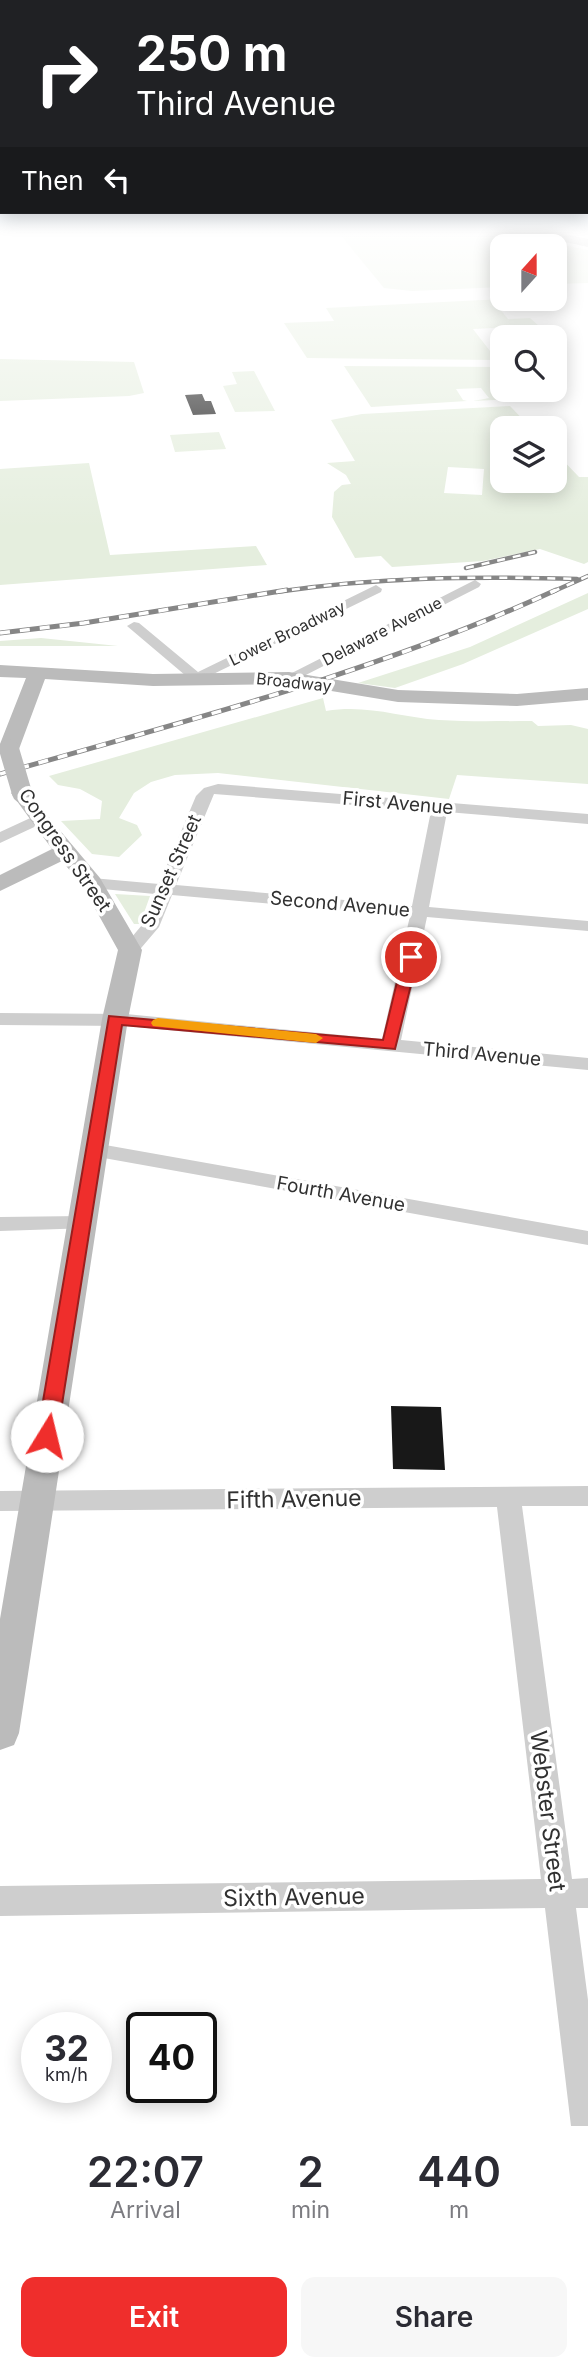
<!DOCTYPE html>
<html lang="en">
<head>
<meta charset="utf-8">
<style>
  body { margin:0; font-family:Inter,sans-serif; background:#f7f7f7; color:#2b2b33; height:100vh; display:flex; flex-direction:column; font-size:26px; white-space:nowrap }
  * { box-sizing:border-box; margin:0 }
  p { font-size:23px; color:#7c7c81 }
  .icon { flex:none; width:38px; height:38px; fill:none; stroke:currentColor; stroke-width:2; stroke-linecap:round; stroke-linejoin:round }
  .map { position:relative; height:2126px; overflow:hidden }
  .panel { display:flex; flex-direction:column; background:#fff; flex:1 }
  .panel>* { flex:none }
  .banner { position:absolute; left:0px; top:0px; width:588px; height:214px; box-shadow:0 4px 18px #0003; background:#202124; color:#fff; overflow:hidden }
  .needle { width:46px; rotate:21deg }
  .buttons { position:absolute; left:490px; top:234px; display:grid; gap:14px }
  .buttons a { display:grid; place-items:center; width:77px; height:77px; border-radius:14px; background:#fff; box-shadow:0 4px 18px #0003; font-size:35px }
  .speed { position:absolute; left:21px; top:2012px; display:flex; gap:14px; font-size:35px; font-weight:700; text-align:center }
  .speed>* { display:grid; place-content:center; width:91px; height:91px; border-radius:50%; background:#fff; box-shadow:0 4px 18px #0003; line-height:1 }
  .speed small { font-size:18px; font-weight:400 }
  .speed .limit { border:4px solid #111; border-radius:10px; background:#fff; color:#111 }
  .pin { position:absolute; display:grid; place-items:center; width:60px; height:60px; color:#fff; margin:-30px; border:4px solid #fff; border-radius:50%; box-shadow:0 2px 7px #0007 }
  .me { position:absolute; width:77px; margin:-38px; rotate:9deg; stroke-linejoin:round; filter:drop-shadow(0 0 5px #0008) }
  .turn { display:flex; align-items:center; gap:24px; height:147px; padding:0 21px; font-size:32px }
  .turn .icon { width:91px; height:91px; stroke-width:2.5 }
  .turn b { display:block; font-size:49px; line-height:60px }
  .then { display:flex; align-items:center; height:66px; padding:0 21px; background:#0003; gap:14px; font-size:26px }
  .eta { display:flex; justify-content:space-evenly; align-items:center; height:119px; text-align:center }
  .eta b { font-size:42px; font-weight:600; line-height:49px }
  .button { display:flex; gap:14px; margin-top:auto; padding:14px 21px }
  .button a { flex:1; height:80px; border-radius:14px; background:#ef2e2c; color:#fff; font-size:28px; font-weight:600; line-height:80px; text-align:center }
  .button a+a { background:#f7f7f7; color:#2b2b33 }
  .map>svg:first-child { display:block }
  .green { fill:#e5eede; fill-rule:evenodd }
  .building { fill:#181818 }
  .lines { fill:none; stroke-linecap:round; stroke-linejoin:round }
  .street { fill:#cecece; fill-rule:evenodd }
  .secondary { fill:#bbb; fill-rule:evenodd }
  .highway { fill:#989898; fill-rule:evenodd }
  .rail-far1-casing { stroke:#868686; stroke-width:4.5 }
  .rail-casing { stroke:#868686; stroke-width:5 }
  .rail-far1 { stroke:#fff; stroke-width:2.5; stroke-dasharray:8; stroke-linecap:butt }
  .rail { stroke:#fff; stroke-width:3.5; stroke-dasharray:10; stroke-linecap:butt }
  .secondary-bridge { stroke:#bbb; stroke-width:20 }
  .route { fill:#ef2e2c; stroke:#9b1e1d; stroke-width:2 }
  .slow { fill:#f59e0b }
  .labels { text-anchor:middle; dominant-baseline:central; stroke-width:7; stroke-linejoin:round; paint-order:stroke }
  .far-street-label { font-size:16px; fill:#313131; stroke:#fff }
  .street-label { font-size:19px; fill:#313131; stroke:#fff }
  .near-street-label { font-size:23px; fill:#313131; stroke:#fff }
</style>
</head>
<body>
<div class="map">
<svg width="588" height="2126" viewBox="0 0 588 2126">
  <rect width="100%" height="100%" fill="#fff"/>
  <path class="green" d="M338,232H499L588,250V283L555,284V247H502V287L412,291L384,288Z
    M502,299L518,302L495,303L508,319L530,318L539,326L473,329L497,360L307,358L284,323L334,321L326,308Z
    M0,359L134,362L144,393L129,396L0,401Z
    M344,366L502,367V390H526L533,398L473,401L489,398L481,388L456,389L463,400L467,401L371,407Z
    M254,371L275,411L235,412L223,386L237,384L232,372Z
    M510,406L532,429H502V481H555V452L579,477H588V562L584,564L540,549L483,561L392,567L381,556L355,558L332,517L334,492L342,485L351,484L346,475L327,463L355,461L331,420L362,414ZM448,467L484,469L482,495L444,493Z
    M219,432L226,449L175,452L170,435Z
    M89,463L110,555L256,546L267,565L0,585V469Z
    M588,593V609L463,664L395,688L358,683L470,647Z
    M41,638L118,646H0V641Z
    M323,698L326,711C367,704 399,717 439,720C470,722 501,721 532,721L538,726L571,725L588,729V784L457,775L449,799L218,773L175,775L151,782L134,793L119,818L137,825L142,835L119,857L92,854L61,821L100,819L102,801L80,789L58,785L49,776Z
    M115,894L150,896L140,924H134Z"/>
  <path class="building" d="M202,394L205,401H211L216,414L193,415L185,395Z
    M391,1406L441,1407L445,1470L393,1469Z"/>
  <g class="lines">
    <path class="street" d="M475,580L481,584L479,587L294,681H284L282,678Z
      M376,585L382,589L381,592L197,682L192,681L127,626L134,622L139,623L198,672Z
      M218,784L588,814V824L447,812L429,907L588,921V931L427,917L401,1040L588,1058V1070L126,1026L0,1025V1013L126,1014L382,1039L410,916L172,895L159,927L136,954H124L121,950L142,925L155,894L92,888L84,883L92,878L159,884L196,796L204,788ZM214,794L431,811L412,906L176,885Z
      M39,814L47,819L45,822L0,843V832Z
      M94,1143L588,1231V1245L87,1155L84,1150L87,1145Z
      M82,1216L90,1218L93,1223L90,1228L0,1231V1217Z
      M588,1486V1506H522L572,1879L588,1878V1908H576L588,2000V2126H571L545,1908L0,1916V1886L541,1879L497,1507L0,1511V1491Z"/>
    <path class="secondary" d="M0,665L153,674L289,672L398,690L517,694L588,688V700L517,706L398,702L289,684L153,686L45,679L19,749L16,753H2L0,744L26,678L0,677Z
      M22,787L29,789L47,815L100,878L142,950L128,1019L19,1733L14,1745L0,1750V1619L102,1019L118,950L82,885L62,861L0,891V875L52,849L11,793L15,789Z"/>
    <path class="highway" d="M531,232H555L588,239V247L533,235Z"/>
    <defs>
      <path id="rail-far1" d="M466,568L535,552
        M276,592C376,577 476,576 577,579
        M552,592L588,576"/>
      <path id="rail" d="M0,633L84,623L287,590
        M0,774C188,720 378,672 556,590"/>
    </defs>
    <use href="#rail-far1" class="rail-far1-casing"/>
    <use href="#rail" class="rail-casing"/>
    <use href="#rail-far1" class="rail-far1"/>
    <use href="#rail" class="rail"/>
    <path class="secondary-bridge" d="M9,749L22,793"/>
  </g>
  <linearGradient id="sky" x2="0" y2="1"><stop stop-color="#9cc4eb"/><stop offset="0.44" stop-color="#fff"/><stop offset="1" stop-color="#fff" stop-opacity="0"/></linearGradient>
  <rect width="588" height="529" fill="url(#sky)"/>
  <path class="route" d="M411,952L418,957L395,1049L122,1025L57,1436L54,1441L47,1443L40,1441L37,1436L109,1016L383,1040L403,957Z"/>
  <path class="slow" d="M158,1018L316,1034L323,1038L316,1043L153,1026L151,1023L153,1020Z"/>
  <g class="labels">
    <g class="far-street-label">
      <text transform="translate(382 631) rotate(-27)">Delaware Avenue</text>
      <text transform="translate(287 633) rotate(-26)">Lower Broadway</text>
      <text transform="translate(294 682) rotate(6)">Broadway</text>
    </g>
    <g class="street-label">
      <text transform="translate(398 803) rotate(5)">First Avenue</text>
      <text transform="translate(65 850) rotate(55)">Congress Street</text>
      <text transform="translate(171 871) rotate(-66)">Sunset Street</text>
      <text transform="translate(340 904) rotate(5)">Second Avenue</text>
      <text transform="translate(482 1054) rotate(5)">Third Avenue</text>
      <text transform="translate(341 1194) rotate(10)">Fourth Avenue</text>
    </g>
    <g class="near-street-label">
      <text transform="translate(294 1499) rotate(-1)">Fifth Avenue</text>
      <text transform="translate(548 1811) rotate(83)">Webster Street</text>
      <text transform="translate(294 1897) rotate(-1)">Sixth Avenue</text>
    </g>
  </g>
</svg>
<div class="buttons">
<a><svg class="needle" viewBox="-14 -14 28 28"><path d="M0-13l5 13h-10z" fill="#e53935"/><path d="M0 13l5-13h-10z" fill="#7c7c81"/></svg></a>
<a><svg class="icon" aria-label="search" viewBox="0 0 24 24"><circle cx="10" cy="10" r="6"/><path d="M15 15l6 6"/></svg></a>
<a><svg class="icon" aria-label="layers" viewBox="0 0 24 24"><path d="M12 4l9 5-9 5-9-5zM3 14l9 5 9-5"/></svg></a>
</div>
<div class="speed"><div>32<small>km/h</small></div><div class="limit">40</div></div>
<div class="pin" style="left:411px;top:957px;background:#d93025"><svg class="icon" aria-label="arrive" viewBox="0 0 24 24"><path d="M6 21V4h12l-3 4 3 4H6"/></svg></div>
<svg class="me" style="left:47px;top:1436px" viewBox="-20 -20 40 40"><circle r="19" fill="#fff"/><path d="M0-13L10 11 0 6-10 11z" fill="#ef2e2c"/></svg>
<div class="banner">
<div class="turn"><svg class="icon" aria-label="right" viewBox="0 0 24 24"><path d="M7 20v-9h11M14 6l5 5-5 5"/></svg><div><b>250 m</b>Third Avenue</div></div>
<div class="then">Then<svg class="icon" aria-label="left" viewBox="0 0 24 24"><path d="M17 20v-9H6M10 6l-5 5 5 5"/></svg></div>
</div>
</div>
<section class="panel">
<div class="eta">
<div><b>22:07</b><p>Arrival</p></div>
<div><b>2</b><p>min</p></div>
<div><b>440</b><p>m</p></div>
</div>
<div class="button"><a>Exit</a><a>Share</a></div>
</section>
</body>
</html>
